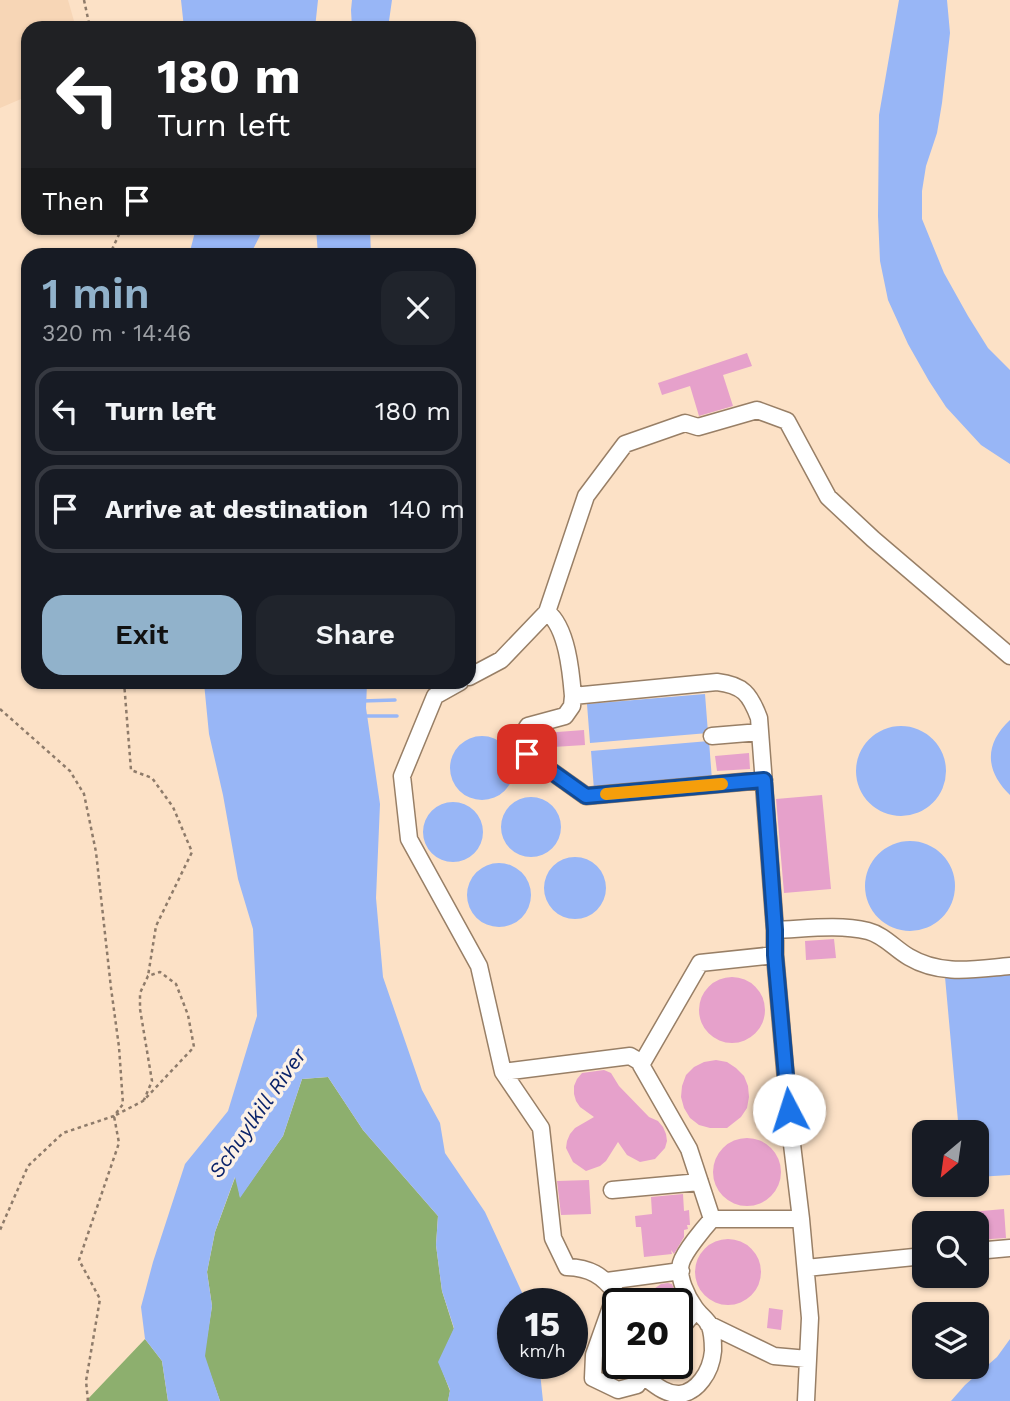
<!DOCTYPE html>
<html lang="en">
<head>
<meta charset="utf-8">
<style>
  body { margin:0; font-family:"Work Sans",sans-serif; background:#20242c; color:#f1f3f6; height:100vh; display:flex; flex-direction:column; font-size:26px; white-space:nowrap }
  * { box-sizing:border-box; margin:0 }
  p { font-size:23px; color:#9ea1a6 }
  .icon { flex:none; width:38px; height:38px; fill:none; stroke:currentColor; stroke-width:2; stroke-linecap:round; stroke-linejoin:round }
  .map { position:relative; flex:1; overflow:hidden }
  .details { position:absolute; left:21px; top:248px; width:455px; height:441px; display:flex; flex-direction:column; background:#171b24; border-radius:21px; box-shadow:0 2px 5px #0004 }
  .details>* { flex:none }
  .guide { position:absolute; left:21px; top:21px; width:455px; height:214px; border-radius:21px; box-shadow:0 2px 5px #0004; background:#202124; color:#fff; overflow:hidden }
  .needle { width:46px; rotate:209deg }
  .tools { position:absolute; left:912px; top:1120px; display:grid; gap:14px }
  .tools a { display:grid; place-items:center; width:77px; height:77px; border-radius:14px; background:#171b24; box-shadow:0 2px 5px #0004; font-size:35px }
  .speed { position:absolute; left:497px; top:1288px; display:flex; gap:14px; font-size:35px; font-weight:700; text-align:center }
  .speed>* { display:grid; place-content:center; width:91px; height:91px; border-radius:50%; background:#171b24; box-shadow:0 2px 5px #0004; line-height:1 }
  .speed small { font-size:18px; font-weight:400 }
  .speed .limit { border:4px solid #111; border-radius:10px; background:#fff; color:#111 }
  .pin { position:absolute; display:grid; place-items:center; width:60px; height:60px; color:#fff; margin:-30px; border-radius:14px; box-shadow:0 4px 10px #0006 }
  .me { position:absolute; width:77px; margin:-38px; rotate:355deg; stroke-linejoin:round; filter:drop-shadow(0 0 5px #0008) }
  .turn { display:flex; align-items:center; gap:24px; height:147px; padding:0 21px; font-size:32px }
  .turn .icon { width:91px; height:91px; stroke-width:2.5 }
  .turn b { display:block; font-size:49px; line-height:60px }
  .then { display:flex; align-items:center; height:66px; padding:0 21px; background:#0003; gap:14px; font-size:26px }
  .round { display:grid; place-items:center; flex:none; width:74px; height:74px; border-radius:21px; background:#20242c }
  .headline { display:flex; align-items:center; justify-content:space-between; height:119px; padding:0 21px }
  h1 { font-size:42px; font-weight:600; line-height:52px; color:#91b2cb }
  .primary-button { display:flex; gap:14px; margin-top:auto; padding:14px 21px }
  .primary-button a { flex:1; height:80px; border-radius:21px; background:#91b2cb; color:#111; font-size:28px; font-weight:600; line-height:80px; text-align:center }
  .primary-button a+a { background:#20242c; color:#f1f3f6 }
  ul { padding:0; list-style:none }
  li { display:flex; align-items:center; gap:21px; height:88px; margin:0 14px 10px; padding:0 7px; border:4px solid #363941; border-radius:21px }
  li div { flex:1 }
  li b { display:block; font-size:26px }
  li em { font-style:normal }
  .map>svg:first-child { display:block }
  .built { fill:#f7d6b6 }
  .forest { fill:#8daf6e }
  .water { fill:#98b6f6 }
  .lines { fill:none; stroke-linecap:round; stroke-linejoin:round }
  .stream { stroke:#98b6f6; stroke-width:3.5 }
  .building { fill:#e6a1cb }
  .minor-casing { stroke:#987f66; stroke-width:19 }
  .path { stroke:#8e7b6a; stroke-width:2.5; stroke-dasharray:3.5 3.5; stroke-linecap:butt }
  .minor { stroke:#fff; stroke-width:16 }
  .route-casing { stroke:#114b97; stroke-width:18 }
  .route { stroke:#1a73e8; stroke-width:12 }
  .slow { stroke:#f59e0b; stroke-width:12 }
  .labels { text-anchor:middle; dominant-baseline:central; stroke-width:7; stroke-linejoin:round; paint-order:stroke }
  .water-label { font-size:21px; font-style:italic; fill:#0a236a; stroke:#fcf1e6 }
</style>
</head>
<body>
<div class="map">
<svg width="1010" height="1401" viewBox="0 0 1010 1401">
  <rect width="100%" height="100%" fill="#fce1c6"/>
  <path class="built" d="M0,0H68L76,28H28V96L0,108Z"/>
  <path class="forest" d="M328,1077L363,1130L438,1216L436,1245L442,1291L454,1329L439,1362L450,1391L448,1401H220L204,1356L212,1306L207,1272L215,1232L236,1175L240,1197L283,1136L302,1079Z
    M145,1339L162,1361L168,1401H86Z"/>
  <path class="water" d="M181,0H318L315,28H184Z
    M352,0H392L388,28H352L351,10Z
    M899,0H947L950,33L942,103L937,133L926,166L922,191V219L944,273L968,316L988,348L1010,370V464L981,445L946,407L929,381L908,344L888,300L880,261L878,216L879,115Z
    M196,228H264L250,255H189Z
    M316,228H370L371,255H318Z
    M204,683H367L366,708L380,804L376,898L383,977L422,1090L440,1123L445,1153L485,1212L525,1299V1304H513V1363H539L543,1401H448L450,1390L438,1362L454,1328L442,1291L436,1245L438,1216L363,1130L328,1077L302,1079L283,1136L240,1198L235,1177L215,1232L207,1272L212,1306L205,1356L220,1401H168L162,1361L145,1339L141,1307L153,1262L185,1164L228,1111L257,1016L253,929L238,879L223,795L209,734Z
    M705,694L708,733L590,743L587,704Z
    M1010,720V795C985,771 984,744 1010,720Z
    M856 771a45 45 0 1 1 90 0a45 45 0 1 1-90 0Z
    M450 768a32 32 0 1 1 64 0a32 32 0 1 1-64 0Z
    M709,741L712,780L594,790L591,751Z
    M501 827a30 30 0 1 1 60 0a30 30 0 1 1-60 0Z
    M423 832a30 30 0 1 1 60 0a30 30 0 1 1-60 0Z
    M865 886a45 45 0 1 1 90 0a45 45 0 1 1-90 0Z
    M544 888a31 31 0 1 1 62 0a31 31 0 1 1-62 0Z
    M467 895a32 32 0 1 1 64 0a32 32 0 1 1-64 0Z
    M1010,972V1175L977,1177L976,1132H959L945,977Z
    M1010,1339V1401H951L965,1385L997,1357Z"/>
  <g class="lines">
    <path class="stream" d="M362,701L395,700
      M364,716H397"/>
  </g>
  <path class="building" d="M747,353L752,366L723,375L733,406L699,416L690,386L662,395L658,383Z
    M584,730L585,745L537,748L536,735L544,733Z
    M749,753L750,769L717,771L715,756Z
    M822,795L831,889L784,893L776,799Z
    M834,939L836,958L806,960L805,941Z
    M699 1010a33 33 0 1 1 66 0a33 33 0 1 1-66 0Z
    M716,1060L727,1062L736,1068L744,1076L748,1086L749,1097L747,1108L741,1117L727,1128H710L699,1125L690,1118L684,1108L681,1097L682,1086L686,1075L694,1067L704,1062Z
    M604,1070L611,1073L619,1086L649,1117L658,1121L663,1127L666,1134L667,1141L665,1148L655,1159L640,1162L627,1155L618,1142L606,1161L600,1166L586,1171L573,1162L566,1148L567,1141L570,1134L575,1128L594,1117L580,1107L576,1101L574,1094V1086L577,1079L582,1073Z
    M713 1172a34 34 0 1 1 68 0a34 34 0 1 1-68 0Z
    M589,1180L591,1214L561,1215L557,1181Z
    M683,1194L684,1211L689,1210L690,1225H687L688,1229L684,1230V1237L674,1254L671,1250L672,1254L644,1257L641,1227H636L635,1216L652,1214L651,1197Z
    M1004,1209L1006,1238L976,1240V1223H960L959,1213Z
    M695 1272a33 33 0 1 1 66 0a33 33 0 1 1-66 0Z
    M668,1283L672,1284L680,1304H647L648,1297L651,1291L661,1284Z
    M769,1308L783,1310L781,1330L767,1328Z
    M618,1335V1363H638L632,1371L623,1374L618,1373V1377L611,1369L604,1365V1363H606L605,1357L610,1341Z"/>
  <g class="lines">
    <defs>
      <path id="minor" d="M547,612C567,627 571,672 573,696L717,682C743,685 750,694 759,718L775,930V955L791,1136L801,1219L810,1318L806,1401
        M469,677L501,660L547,612L586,496L625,444L685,423L698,427L757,410L787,421L828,497L873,539L1010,656
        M460,682L435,696L402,776L409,839L479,966L503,1072L541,1128L553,1238L567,1267C590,1268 602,1275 616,1293L594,1355L593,1378L618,1390L637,1385L642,1375L652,1363
        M573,696L572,706L565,716L528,726L525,731L527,754L586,796L764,780
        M712,736L760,732
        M775,930C805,929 838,924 868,931C884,935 895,949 909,957C941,976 975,969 1010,966
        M775,955L700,963L641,1065L689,1149L712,1219H801
        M503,1072L630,1056L642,1063
        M612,1190L700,1182
        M976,1251L1010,1248
        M806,1268L924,1256
        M607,1281L681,1271
        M708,1324L774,1356L808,1359
        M677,1333L696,1310
        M642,1375C653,1383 665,1395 680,1394C689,1393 696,1388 702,1380C709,1371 712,1362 713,1351C713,1342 713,1333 709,1324C705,1318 699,1314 695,1308C687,1297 677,1277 681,1263C684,1252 704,1228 712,1219"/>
    </defs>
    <use href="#minor" class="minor-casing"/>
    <path class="path" d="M84,0L90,28
      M109,256L122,228
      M124,682L131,770L152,778L173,807L192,852L156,926L148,976
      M0,709L70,771L84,794L96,852L111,988L119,1047L123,1104L114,1116L63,1133L28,1166L0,1230
      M88,1401L86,1381L100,1299L79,1260L119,1143L114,1116L143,1101L144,1100L194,1047L188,1015L176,984L160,972L148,976L140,993V1009L152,1081L144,1100"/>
    <use href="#minor" class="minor"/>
  </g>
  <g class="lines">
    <defs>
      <path id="route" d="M527,754L586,796L764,780L775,930V955L789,1110"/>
    </defs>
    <use href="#route" class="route-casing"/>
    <use href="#route" class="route"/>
    <path class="slow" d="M606,794L722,784"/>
  </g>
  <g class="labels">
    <g class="water-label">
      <text transform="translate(257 1113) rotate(-55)">Schuylkill River</text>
    </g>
  </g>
</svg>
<div class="tools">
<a><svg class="needle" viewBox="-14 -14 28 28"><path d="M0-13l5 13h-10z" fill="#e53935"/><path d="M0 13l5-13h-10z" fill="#9ea1a6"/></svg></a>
<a><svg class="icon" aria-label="search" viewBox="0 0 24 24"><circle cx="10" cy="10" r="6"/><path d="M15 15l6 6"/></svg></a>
<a><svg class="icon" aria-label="layers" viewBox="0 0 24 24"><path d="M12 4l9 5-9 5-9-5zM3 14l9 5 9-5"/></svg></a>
</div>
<div class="speed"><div>15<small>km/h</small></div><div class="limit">20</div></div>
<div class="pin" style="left:527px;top:754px;background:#d93025"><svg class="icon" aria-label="arrive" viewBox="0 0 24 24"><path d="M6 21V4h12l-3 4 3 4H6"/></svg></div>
<svg class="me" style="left:789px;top:1110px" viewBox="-20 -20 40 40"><circle r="19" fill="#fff"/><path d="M0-13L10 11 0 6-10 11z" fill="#1a73e8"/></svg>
<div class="guide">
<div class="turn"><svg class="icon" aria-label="left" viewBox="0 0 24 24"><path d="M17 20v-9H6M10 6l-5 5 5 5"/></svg><div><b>180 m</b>Turn left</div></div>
<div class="then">Then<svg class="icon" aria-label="arrive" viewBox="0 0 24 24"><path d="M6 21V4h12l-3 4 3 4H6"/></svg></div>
</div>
<section class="details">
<div class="headline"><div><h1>1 min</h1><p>320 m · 14:46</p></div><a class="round"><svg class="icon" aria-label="close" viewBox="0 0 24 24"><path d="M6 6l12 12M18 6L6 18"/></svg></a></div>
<ul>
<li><svg class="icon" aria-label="left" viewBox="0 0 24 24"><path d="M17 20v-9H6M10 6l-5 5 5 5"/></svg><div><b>Turn left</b></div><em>180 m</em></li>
<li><svg class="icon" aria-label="arrive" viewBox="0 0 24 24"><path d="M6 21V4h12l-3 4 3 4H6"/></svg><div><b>Arrive at destination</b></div><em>140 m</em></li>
</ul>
<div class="primary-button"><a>Exit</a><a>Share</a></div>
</section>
</div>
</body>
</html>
